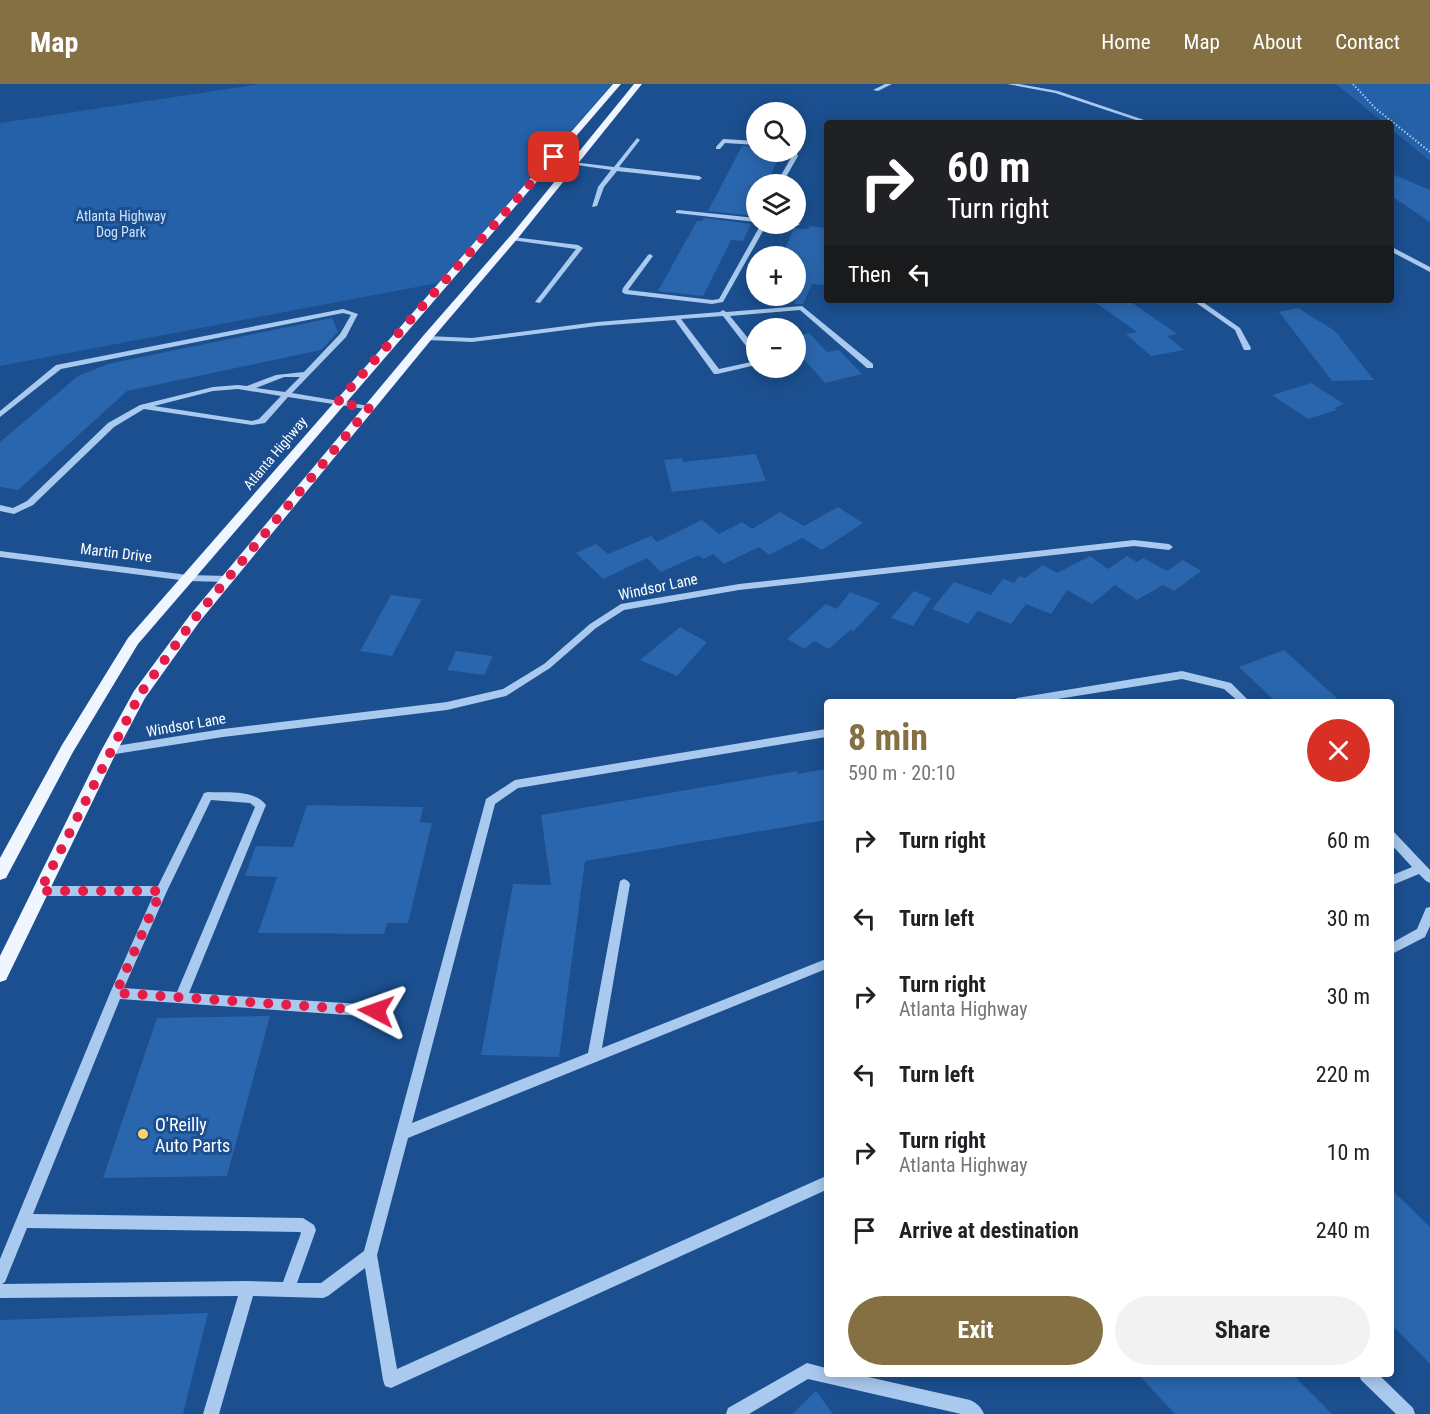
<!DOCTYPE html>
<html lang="en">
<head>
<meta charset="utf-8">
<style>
  body { margin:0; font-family:"Roboto Condensed",sans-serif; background:#f2f2f2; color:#202124; height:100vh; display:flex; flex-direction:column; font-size:22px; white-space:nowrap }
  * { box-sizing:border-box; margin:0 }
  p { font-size:20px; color:#757577 }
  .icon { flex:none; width:33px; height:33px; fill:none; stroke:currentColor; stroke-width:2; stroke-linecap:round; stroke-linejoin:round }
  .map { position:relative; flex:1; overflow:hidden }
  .details { position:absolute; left:824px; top:615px; width:570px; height:678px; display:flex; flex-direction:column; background:#fff; border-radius:6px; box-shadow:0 3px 15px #0003 }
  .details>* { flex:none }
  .top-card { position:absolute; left:824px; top:36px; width:570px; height:183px; border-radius:6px; box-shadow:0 3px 15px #0003; background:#202124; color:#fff; overflow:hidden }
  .fabs { position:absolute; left:746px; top:18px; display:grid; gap:12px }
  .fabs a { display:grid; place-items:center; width:60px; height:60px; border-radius:50%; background:#fff; box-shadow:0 3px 15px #0003; font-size:30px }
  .pin { position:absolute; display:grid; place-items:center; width:51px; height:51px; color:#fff; margin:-26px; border-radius:12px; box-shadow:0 3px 9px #0006 }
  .me { position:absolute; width:66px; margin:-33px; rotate:274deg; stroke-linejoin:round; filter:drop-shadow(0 0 4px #0008) }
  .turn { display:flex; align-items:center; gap:21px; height:126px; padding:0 24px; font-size:27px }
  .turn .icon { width:78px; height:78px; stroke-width:2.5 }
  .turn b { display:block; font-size:42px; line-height:51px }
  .then { display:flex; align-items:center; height:57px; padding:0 24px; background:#0003; gap:12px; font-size:22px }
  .round { display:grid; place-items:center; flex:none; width:63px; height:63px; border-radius:32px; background:#f2f2f2 }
  .headline { display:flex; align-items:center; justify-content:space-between; height:102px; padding:0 24px }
  h1 { font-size:36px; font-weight:700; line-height:45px; color:#847042 }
  .cta { display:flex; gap:12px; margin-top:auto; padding:12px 24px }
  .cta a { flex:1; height:69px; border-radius:36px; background:#847042; color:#fff; font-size:24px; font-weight:700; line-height:69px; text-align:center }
  .cta a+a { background:#f2f2f2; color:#202124 }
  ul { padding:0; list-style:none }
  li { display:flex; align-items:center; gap:18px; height:78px; padding:0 24px }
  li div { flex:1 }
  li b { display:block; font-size:22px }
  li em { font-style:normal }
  header { display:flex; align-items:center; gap:36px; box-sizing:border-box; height:84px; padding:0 30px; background:#847042; color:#fff }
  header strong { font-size:28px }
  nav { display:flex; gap:33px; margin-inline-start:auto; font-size:21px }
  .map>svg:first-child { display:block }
  .green { fill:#2461a8 }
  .building { fill:#2a66ad }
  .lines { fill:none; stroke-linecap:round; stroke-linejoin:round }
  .path { stroke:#a9c9ee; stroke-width:2; stroke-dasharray:1.5 2; stroke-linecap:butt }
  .minor { fill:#a9c9ee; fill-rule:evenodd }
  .major { fill:#f0f6ff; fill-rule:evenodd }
  .route { stroke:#e11d48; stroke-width:10; stroke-dasharray:0 18 }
  .poi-dot { fill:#ffd166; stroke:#1b4f8f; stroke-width:2 }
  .labels { text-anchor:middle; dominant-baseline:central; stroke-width:6; stroke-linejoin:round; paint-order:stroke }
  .far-park-label { font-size:14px; fill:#cfe3fa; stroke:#1b4f8f }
  .far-street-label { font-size:14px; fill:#fff; stroke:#1b4f8f }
  .street-label { font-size:15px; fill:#fff; stroke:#1b4f8f }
  .near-poi-label { font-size:18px; fill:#fff; stroke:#1b4f8f; text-anchor:start }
</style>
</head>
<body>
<header>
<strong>Map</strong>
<nav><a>Home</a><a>Map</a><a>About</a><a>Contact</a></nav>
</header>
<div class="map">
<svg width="1430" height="1330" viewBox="0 0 1430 1330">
  <rect width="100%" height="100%" fill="#1b4f8f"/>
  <path class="green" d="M261,0H612L438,199L0,282V39Z
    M1336,0H1430V77L1391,45L1390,39H1384Z"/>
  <path class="building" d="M742,62L756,63V68H782L766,100H756L755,132L708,127Z
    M1390,89L1430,106V138L1390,111Z
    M704,134L751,140L743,157L731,156L703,212L658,207L697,137H702Z
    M810,142L826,144V201L812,200L803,220H795V172H782L794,144L808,145Z
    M1092,216H1128L1177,250L1167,252L1184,266L1151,272L1126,250L1137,248Z
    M1298,224L1335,247L1374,296L1332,297L1279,228Z
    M332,234L338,248L321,266L127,307L18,406L0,403V358L78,292L108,280Z
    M809,249L827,268L839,266L862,290L825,299L795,265V252Z
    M1311,299L1344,320L1334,324L1337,326L1308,335L1272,311Z
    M756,370L766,397L672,408L664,376L682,374L683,378Z
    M838,423L863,439L822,466L802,454L769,471L759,463L724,480L713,470L703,475L699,471L661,488L647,474L603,495L576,469L596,460L608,470L651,452L657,458L702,436L719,450L742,438L752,445L780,428L804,442Z
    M1090,472L1108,485L1127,472L1137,478L1143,474L1167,487L1183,476L1201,487L1174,507L1163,501L1137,516L1115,501L1092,520L1067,506L1051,530L1026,520L1011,540L978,527L968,540L932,525L954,498L991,511L1003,495L1014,499L1019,492L1025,494L1043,481L1057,489Z
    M914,507L931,514L913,542L891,534Z
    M850,508L880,519L854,547L850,546L829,565L814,557L805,565L787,555L826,520L837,525Z
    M391,511L422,515L392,572L360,567Z
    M680,543L707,558L677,592L640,576Z
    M1284,566L1341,618H1276L1239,583Z
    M456,567L493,572L484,591L447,586Z
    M826,685V736L585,777L559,973L481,971L513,800L551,801L541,731L797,687L798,690Z
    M307,721L423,723L420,738L432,739L408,839H387L384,850L258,849L277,793L245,792L256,762L293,763Z
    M270,932L227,1092L103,1094L157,934Z
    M1390,1104L1430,1143V1280L1390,1239Z
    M208,1229L183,1330H0V1236Z
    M1138,1290H1292L1332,1330H1175Z
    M816,1307L833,1330H792Z"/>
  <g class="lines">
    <path class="path" d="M1353,0L1375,24L1430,68"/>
    <path class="minor" d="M885,0H892L878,7L873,6Z
      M1007,0H1019L1058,7L1153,39H1145L1055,9Z
      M637,54L640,56L619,83L699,92L702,94L699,96L617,87L604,103L597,122L592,123L598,103L611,86L570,80L573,78L614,83Z
      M723,55L756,57V61L725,59L720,65H716V63Z
      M796,67L798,72L782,100H776L792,72L791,68Z
      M678,126L756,134V138L676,129V127Z
      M795,138L800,140C797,143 788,143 785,140H795Z
      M761,140H767L723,218L712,220L625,210L622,208L623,204L648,171L650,170L653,172L628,206L712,216L719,215Z
      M513,153L578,161L583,164L540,219L535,218L576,165L511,156L510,155Z
      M1390,162L1430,183V188L1390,167Z
      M1192,216H1200L1240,244L1251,264L1250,266H1244L1235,246Z
      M802,222L873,280V284H867L800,226L730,232L756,264V271H753L723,232L681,235L719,285L756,277V281L717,290H714L675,236L597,242L472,258L427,256L423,254L427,252L472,254L597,238L720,228L723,226L726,228Z
      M343,225L358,230L346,253L292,309L369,322H372V326L288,313L265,339L252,341L144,325L114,343L33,421L14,430L0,427V421L13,424L27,417L108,339L140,321L213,303L238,301L247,302L276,291L304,288L340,250L351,231L343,229L61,285L0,333V327L56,281ZM284,293H300L285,308L256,304ZM238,305L281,312L259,335L252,337L154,322L213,307Z
      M1134,456L1169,460L1173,463L1169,466L1134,462L739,506L624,526L596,544L550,584L506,612L447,626L223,653L109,671L105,670L104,667L105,664L109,663L223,645L447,618L503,605L544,580L590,540L621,520L739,500Z
      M0,467L188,491L228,492L233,495L228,498L188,497L0,473Z
      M1182,587L1231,599L1250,618H1239L1224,605L1182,595L1039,618H1012L1017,614Z
      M826,645V653L518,704L495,720L412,1039L588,969L620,797L624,795L628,797L630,800L602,964L826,875V885L408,1054L377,1171L397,1285L826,1092V1106L391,1304L385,1302L383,1296L365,1184L328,1212L323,1214L253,1212L219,1330H203L238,1212L0,1214V1175L110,909L153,812H40L36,810L34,807L36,804L40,802H158L204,709L208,708C226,709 254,705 266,721L189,909L376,921L380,923L382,927L380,931L376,933L120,915L33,1130L303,1134L314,1141L316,1146L297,1199H321L364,1167L486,715L515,696ZM211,716L250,719L255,723L177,908L124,904L167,807ZM27,1144L300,1148L301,1149L283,1198L248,1197L2,1200L5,1198Z
      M1390,747L1394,748L1430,786V799L1426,797L1419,790L1390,802V792L1412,783L1390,759Z
      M1430,823V842L1425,853L1390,871V860L1417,845L1426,824Z
      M807,1279L826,1284V1290H855L970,1316C977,1319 981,1323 984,1330H961L808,1295L749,1330H726L728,1324Z
      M1359,1290H1378L1413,1324L1415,1330H1396L1361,1296Z"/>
    <path class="major" d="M613,0H621L138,560L73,668L6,794L0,796V774L62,661L128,554Z
      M634,0H642L518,154L431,256L200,537L145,614L117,667L6,896L0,898V872L101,667L134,607L190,531L423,252L512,150Z"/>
  </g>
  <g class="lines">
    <path class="route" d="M376,927L116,909L161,807H40L140,610L195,534L369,324L337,319L554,73"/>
  </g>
  <circle class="poi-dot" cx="143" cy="1050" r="6"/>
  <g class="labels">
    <g class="far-park-label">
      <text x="121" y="132">Atlanta Highway<tspan x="121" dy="16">Dog Park</tspan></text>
    </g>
    <g class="far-street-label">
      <text transform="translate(275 369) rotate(-50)">Atlanta Highway</text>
    </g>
    <g class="street-label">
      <text transform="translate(116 469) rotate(7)">Martin Drive</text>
      <text transform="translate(658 503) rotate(-12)">Windsor Lane</text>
      <text transform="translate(186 641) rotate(-10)">Windsor Lane</text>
    </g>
    <g class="near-poi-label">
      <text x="155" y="1040">O'Reilly<tspan x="155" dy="21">Auto Parts</tspan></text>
    </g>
  </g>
</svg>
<div class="fabs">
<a><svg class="icon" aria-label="search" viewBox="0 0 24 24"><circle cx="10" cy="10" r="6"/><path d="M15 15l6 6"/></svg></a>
<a><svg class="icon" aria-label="layers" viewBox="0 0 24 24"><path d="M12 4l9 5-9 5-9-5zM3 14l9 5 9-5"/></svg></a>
<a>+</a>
<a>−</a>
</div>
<div class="pin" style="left:554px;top:73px;background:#d93025"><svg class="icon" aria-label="arrive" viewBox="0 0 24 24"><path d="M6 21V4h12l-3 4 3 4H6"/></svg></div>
<svg class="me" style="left:376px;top:927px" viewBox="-20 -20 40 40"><path d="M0-17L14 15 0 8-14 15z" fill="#e11d48" stroke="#fff" stroke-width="4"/></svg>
<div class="top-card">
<div class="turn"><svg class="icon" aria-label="right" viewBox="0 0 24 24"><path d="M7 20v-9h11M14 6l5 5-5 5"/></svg><div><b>60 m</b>Turn right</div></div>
<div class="then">Then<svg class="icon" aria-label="left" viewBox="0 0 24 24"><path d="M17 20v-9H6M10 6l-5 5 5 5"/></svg></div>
</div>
<section class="details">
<div class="headline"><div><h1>8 min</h1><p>590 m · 20:10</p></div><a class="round" style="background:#d93025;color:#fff"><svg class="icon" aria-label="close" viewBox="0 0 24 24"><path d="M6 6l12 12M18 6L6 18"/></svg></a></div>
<ul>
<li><svg class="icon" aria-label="right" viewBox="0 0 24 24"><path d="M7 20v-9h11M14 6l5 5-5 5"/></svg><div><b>Turn right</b></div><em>60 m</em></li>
<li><svg class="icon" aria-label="left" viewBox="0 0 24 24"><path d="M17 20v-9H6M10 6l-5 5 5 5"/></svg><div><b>Turn left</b></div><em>30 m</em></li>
<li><svg class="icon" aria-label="right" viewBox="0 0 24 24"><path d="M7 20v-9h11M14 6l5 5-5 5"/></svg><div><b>Turn right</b><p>Atlanta Highway</p></div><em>30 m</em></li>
<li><svg class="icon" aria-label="left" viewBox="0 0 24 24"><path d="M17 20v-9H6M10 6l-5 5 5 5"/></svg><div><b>Turn left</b></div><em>220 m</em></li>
<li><svg class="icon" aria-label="right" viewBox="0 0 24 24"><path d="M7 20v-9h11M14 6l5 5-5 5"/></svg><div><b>Turn right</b><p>Atlanta Highway</p></div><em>10 m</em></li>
<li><svg class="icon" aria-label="arrive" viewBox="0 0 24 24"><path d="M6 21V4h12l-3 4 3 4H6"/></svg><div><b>Arrive at destination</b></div><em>240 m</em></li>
</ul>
<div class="cta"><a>Exit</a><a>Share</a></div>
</section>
</div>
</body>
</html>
